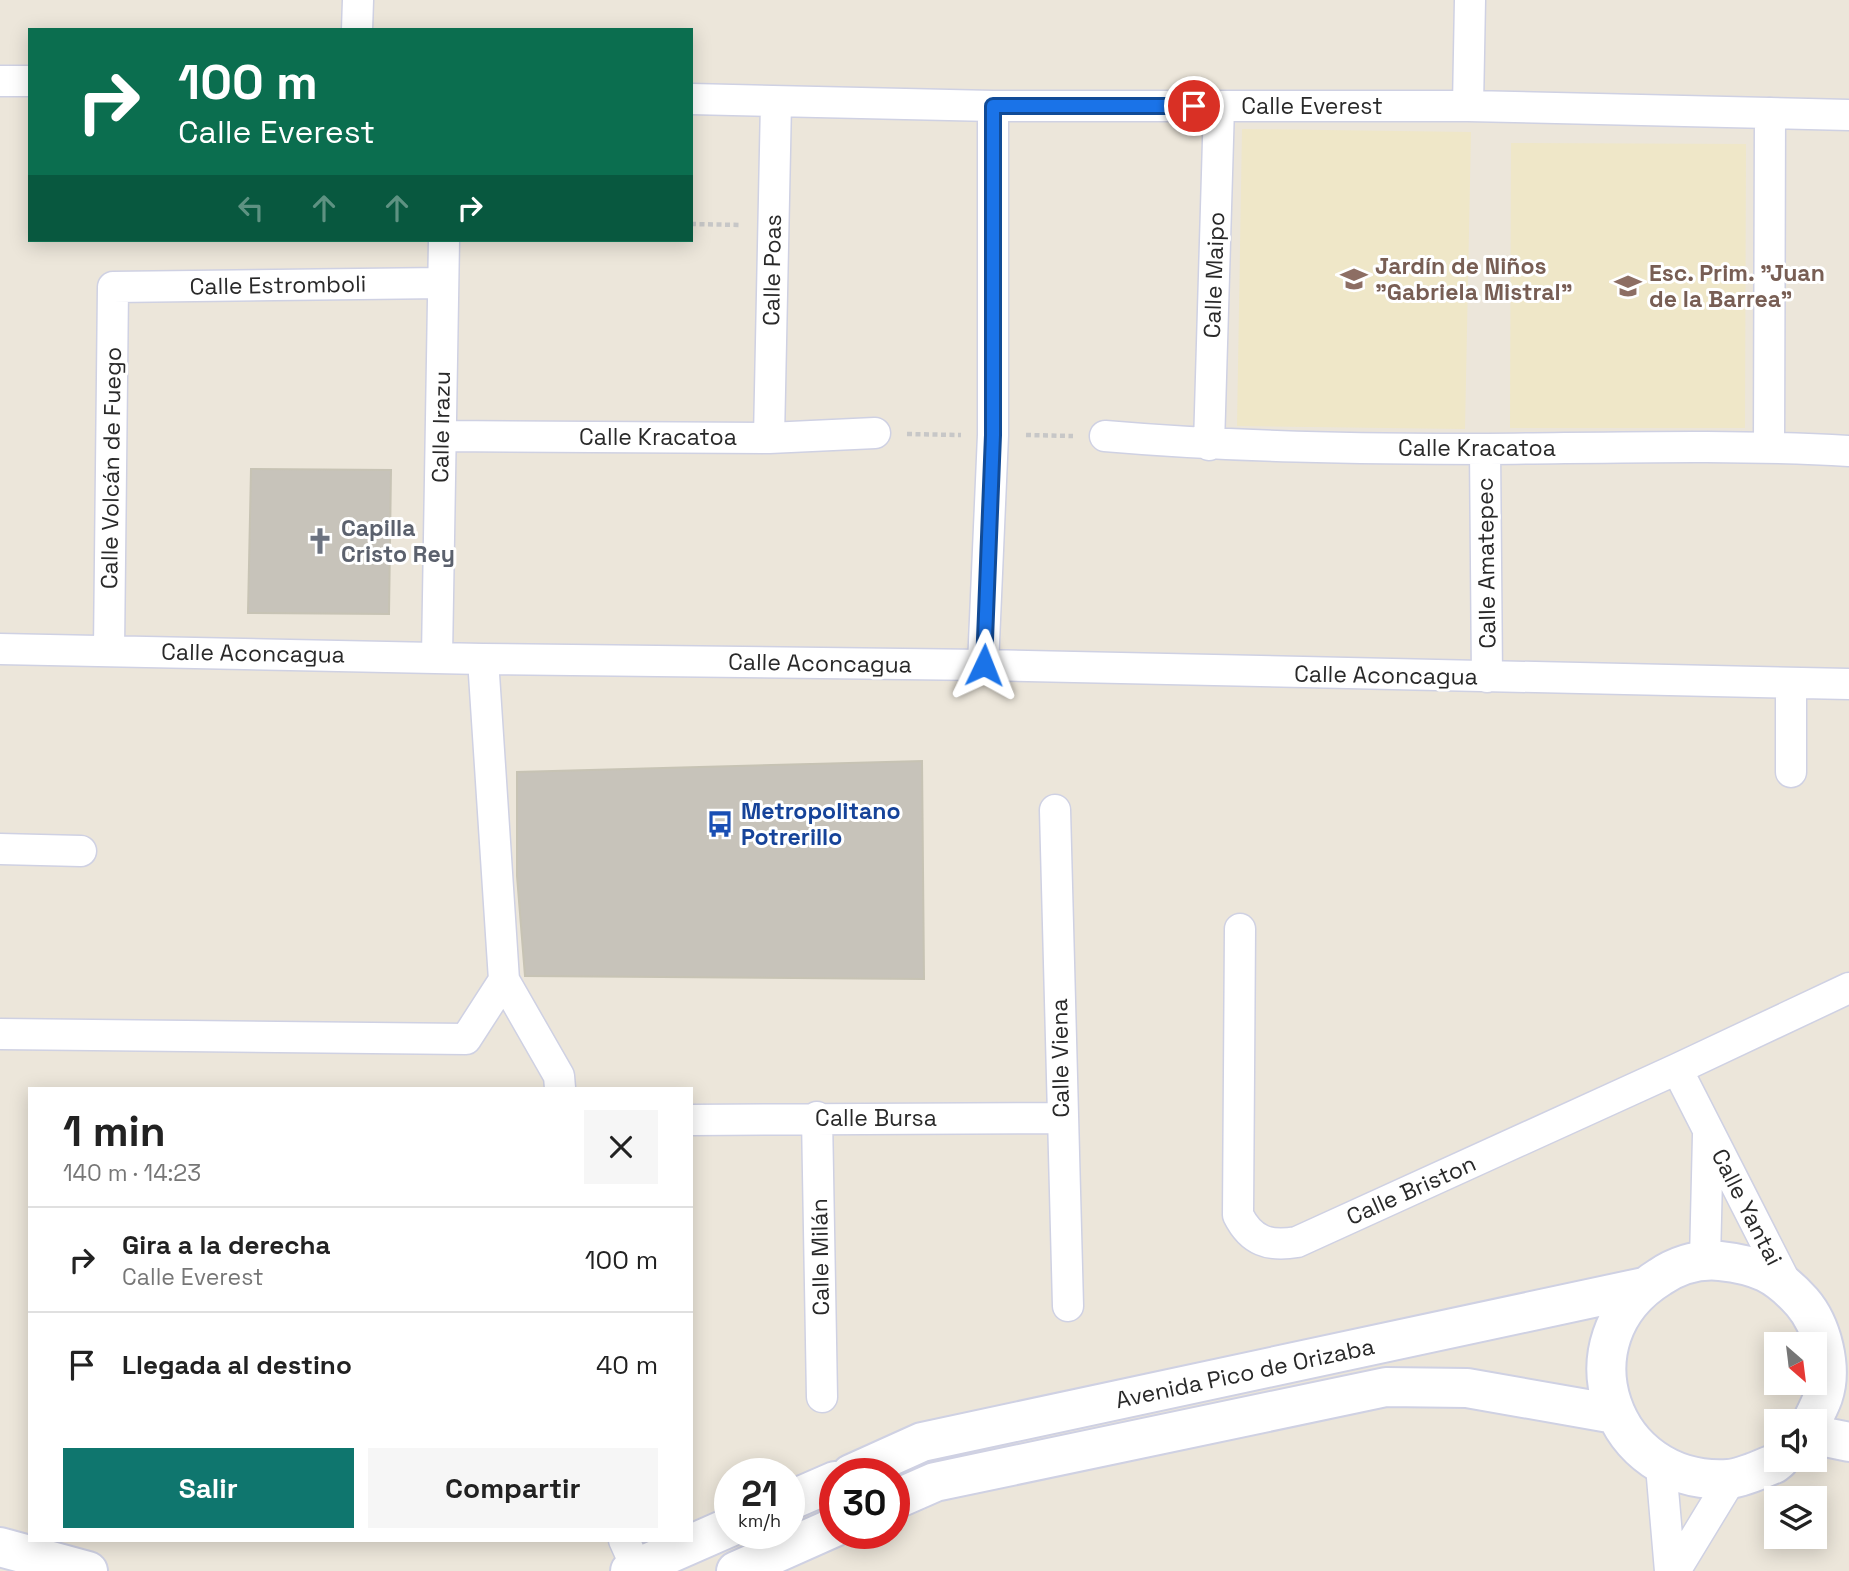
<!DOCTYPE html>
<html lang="es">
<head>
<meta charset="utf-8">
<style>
  body { margin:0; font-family:"Space Grotesk",sans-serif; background:#f6f6f6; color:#222; height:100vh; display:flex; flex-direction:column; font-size:26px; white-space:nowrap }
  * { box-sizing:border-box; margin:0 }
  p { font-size:23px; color:#767676 }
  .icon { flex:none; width:38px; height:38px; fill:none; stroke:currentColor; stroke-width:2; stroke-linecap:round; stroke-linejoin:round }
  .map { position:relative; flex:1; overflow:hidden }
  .sheet { position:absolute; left:28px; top:1087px; width:665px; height:455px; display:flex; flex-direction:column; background:#fff; border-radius:0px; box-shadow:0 4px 18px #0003 }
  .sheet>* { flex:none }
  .top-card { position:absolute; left:28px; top:28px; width:665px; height:214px; border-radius:0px; box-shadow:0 4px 18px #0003; background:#0b6e4f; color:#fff; overflow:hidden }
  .needle { width:46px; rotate:152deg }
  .buttons { position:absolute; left:1764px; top:1332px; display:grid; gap:14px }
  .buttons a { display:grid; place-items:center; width:63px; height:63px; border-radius:0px; background:#fff; box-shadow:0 4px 18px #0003; font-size:35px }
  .speed { position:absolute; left:714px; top:1458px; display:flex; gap:14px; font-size:35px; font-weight:700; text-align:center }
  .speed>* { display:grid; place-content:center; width:91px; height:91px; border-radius:50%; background:#fff; box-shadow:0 4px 18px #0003; line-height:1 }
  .speed small { font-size:18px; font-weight:400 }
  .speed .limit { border:10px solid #d22; background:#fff; color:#111 }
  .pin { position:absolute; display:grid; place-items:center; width:60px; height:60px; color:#fff; margin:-30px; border:4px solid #fff; border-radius:50%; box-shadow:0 2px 7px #0007 }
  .me { position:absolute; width:77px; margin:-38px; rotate:2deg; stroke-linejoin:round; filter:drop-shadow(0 0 5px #0008) }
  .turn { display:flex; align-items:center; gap:24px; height:147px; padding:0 35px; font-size:32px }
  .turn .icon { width:91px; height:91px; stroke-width:2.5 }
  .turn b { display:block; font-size:49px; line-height:60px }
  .lanes { display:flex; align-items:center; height:66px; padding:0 35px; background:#0003; justify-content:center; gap:35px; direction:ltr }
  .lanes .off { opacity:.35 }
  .round { display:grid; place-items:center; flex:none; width:74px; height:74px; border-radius:0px; background:#f6f6f6 }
  .head { display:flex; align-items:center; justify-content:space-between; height:119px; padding:0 35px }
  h1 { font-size:42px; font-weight:600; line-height:52px }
  .action { display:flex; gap:14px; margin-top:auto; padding:14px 35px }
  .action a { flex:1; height:80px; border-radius:0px; background:#0f766e; color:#fff; font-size:28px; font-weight:600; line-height:80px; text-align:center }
  .action a+a { background:#f6f6f6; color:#222 }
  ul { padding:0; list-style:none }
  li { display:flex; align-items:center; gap:21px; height:105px; padding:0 35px; border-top:2px solid #e0e0e0 }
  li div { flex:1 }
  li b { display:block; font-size:26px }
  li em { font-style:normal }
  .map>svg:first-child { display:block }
  .education { fill:#efe7c8 }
  .building { fill:#c7c3ba; stroke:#c7c3b4; stroke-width:2 }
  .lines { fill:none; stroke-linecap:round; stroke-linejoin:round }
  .street-casing { stroke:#cfd1e3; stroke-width:33 }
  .secondary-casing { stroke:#cfd1e3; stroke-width:42 }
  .path { stroke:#c7c7c7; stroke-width:4.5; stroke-dasharray:5 3.5; stroke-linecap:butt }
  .street { stroke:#fff; stroke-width:30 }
  .secondary { stroke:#fff; stroke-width:38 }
  .route-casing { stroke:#114b97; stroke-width:18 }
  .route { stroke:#1a73e8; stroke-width:12 }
  .labels { text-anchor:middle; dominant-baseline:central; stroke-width:6; stroke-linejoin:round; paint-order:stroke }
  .street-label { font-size:23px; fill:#292929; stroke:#fff }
  .education-label { font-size:23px; font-weight:bold; fill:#785e54; stroke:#fff; text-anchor:start }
  .worship-label { font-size:23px; font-weight:bold; fill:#5b616d; stroke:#fff; text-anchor:start }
  .transit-label { font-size:23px; font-weight:bold; fill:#164399; stroke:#fff; text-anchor:start }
</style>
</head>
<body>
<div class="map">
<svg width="1849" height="1571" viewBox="0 0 1849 1571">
  <rect width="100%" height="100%" fill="#ece6da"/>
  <path class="education" d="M1242,129L1471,132L1465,429L1237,426Z
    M1511,143L1746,144L1745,428H1510Z"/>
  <path class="building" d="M251,469L391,470L389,614L248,613Z
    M922,761L924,979L525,976L517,876V772Z"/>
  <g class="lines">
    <defs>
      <path id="street" d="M357,30L358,0
        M0,81H30
        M691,99L993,106H1468L1849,115
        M1468,106L1470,0
        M441,436L769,438L875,433
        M1105,436C1232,447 1360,449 1488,449C1608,448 1729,444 1849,451
        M769,438L776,102
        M1209,445L1219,106
        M1769,446L1770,113
        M1485,449L1487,677
        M0,649L483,659L983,665L1849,684
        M109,650L113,287L443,283
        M437,657L444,240
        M483,659L504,980L559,1076L560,1088
        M983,665L993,435V106
        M1791,772V683
        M1055,810L1068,1306
        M0,849L81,851
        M1240,929L1238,1215C1251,1241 1269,1247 1297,1242L1677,1069L1849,988
        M0,1034L466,1039L504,980
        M1677,1069L1786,1283
        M817,1117L822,1397
        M691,1120L1061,1118
        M1705,1260L1708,1135
        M1661,1466L1670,1571
        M624,1540L638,1571
        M1675,1571L1731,1479"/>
      <path id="secondary" d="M1815,1435L1849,1442
        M1779,1460L1774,1464C1760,1469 1743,1478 1728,1479C1610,1486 1560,1339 1660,1277C1678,1265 1699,1259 1720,1261C1758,1265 1777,1274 1802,1302C1822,1325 1833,1368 1823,1397C1820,1405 1816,1413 1812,1421
        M851,1474L922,1442L1644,1287
        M894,1500L935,1482L1386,1387L1467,1388L1615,1414
        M789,1501L835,1481
        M0,1547L88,1571
        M630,1571L730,1527
        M736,1571L835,1527"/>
    </defs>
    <use href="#street" class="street-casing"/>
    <use href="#secondary" class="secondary-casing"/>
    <path class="path" d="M691,224L740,225
      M907,434L961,435
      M1026,435L1073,436"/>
    <use href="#street" class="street"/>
    <use href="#secondary" class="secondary"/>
  </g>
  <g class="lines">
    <defs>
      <path id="route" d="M984,665L993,435V106H1194"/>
    </defs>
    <use href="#route" class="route-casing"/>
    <use href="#route" class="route"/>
  </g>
  <defs>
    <symbol id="school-bare" viewBox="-9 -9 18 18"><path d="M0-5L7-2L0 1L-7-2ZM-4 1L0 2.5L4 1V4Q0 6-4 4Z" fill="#8d6e63" stroke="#fff" stroke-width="2.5" paint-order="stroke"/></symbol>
    <symbol id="church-bare" viewBox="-9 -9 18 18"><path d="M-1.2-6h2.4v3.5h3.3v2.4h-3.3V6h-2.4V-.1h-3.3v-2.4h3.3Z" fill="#6b7280" stroke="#fff" stroke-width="2.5" paint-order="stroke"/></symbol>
    <symbol id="bus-bare" viewBox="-9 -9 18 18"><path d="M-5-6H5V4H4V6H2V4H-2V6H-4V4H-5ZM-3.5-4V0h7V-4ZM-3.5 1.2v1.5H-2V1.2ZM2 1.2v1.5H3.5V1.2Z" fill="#1a4fb4" stroke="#fff" stroke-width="2.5" paint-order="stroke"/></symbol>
  </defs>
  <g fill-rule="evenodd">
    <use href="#school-bare" x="1335" y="260" width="38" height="38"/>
    <use href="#school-bare" x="1609" y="267" width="38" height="38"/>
    <use href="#church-bare" x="301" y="522" width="38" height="38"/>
    <use href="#bus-bare" x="701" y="805" width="38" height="38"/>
  </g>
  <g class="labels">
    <g class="street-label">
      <text x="1312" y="106">Calle Everest</text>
      <text transform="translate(772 270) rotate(-89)">Calle Poas</text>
      <text transform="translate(1214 275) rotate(-88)">Calle Maipo</text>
      <text transform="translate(278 285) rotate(-1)">Calle Estromboli</text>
      <text transform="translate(441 427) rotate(-89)">Calle Irazu</text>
      <text x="658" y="437">Calle Kracatoa</text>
      <text x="1477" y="448">Calle Kracatoa</text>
      <text transform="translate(111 468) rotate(-89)">Calle Volcán de Fuego</text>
      <text transform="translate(1486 563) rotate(-91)">Calle Amatepec</text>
      <text transform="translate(253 653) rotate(1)">Calle Aconcagua</text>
      <text transform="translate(820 663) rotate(1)">Calle Aconcagua</text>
      <text transform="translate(1386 675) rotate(1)">Calle Aconcagua</text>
      <text transform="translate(1060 1058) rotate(-91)">Calle Viena</text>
      <text x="876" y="1118">Calle Bursa</text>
      <text transform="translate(1411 1190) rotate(-24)">Calle Briston</text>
      <text transform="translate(1747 1207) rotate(63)">Calle Yantai</text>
      <text transform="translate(820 1257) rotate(-91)">Calle Milán</text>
      <text transform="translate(1245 1373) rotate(-12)">Avenida Pico de Orizaba</text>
    </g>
    <g class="education-label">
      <text x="1375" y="266">Jardín de Niños<tspan x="1375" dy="26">"Gabriela Mistral"</tspan></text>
      <text x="1649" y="273">Esc. Prim. "Juan<tspan x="1649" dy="26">de la Barrea"</tspan></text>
    </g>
    <g class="worship-label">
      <text x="341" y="528">Capilla<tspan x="341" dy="26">Cristo Rey</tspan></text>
    </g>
    <g class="transit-label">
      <text x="741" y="811">Metropolitano<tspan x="741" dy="26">Potrerillo</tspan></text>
    </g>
  </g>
</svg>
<div class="buttons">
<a><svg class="needle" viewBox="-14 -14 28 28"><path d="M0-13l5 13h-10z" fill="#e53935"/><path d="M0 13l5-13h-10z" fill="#767676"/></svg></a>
<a><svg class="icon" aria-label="sound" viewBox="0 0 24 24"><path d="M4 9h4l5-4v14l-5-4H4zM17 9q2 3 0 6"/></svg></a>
<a><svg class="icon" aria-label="layers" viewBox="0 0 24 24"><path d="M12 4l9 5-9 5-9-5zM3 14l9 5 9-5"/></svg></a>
</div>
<div class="speed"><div>21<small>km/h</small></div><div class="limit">30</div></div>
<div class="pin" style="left:1194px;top:106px;background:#d93025"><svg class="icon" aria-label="arrive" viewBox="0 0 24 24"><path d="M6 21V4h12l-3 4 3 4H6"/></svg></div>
<svg class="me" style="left:984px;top:665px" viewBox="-20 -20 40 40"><path d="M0-17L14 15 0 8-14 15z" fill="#1a73e8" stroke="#fff" stroke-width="4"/></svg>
<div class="top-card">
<div class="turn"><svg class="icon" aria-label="right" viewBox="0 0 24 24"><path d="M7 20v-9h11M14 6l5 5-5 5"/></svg><div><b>100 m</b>Calle Everest</div></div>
<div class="lanes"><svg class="icon off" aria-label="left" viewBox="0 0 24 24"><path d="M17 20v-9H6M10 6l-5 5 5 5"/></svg><svg class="icon off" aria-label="ahead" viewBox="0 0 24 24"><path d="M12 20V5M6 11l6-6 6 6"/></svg><svg class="icon off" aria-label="ahead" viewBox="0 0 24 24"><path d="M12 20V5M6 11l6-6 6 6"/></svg><svg class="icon" aria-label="right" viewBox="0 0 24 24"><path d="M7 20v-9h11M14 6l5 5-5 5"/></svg></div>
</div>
<section class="sheet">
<div class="head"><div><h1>1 min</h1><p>140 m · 14:23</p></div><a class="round"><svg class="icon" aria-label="close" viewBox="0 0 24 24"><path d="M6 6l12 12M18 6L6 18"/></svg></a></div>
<ul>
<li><svg class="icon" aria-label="right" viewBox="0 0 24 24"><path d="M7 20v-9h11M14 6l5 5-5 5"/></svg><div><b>Gira a la derecha</b><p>Calle Everest</p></div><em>100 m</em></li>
<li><svg class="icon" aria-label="arrive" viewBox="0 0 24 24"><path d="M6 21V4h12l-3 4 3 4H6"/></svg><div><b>Llegada al destino</b></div><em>40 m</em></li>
</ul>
<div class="action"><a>Salir</a><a>Compartir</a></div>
</section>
</div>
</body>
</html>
